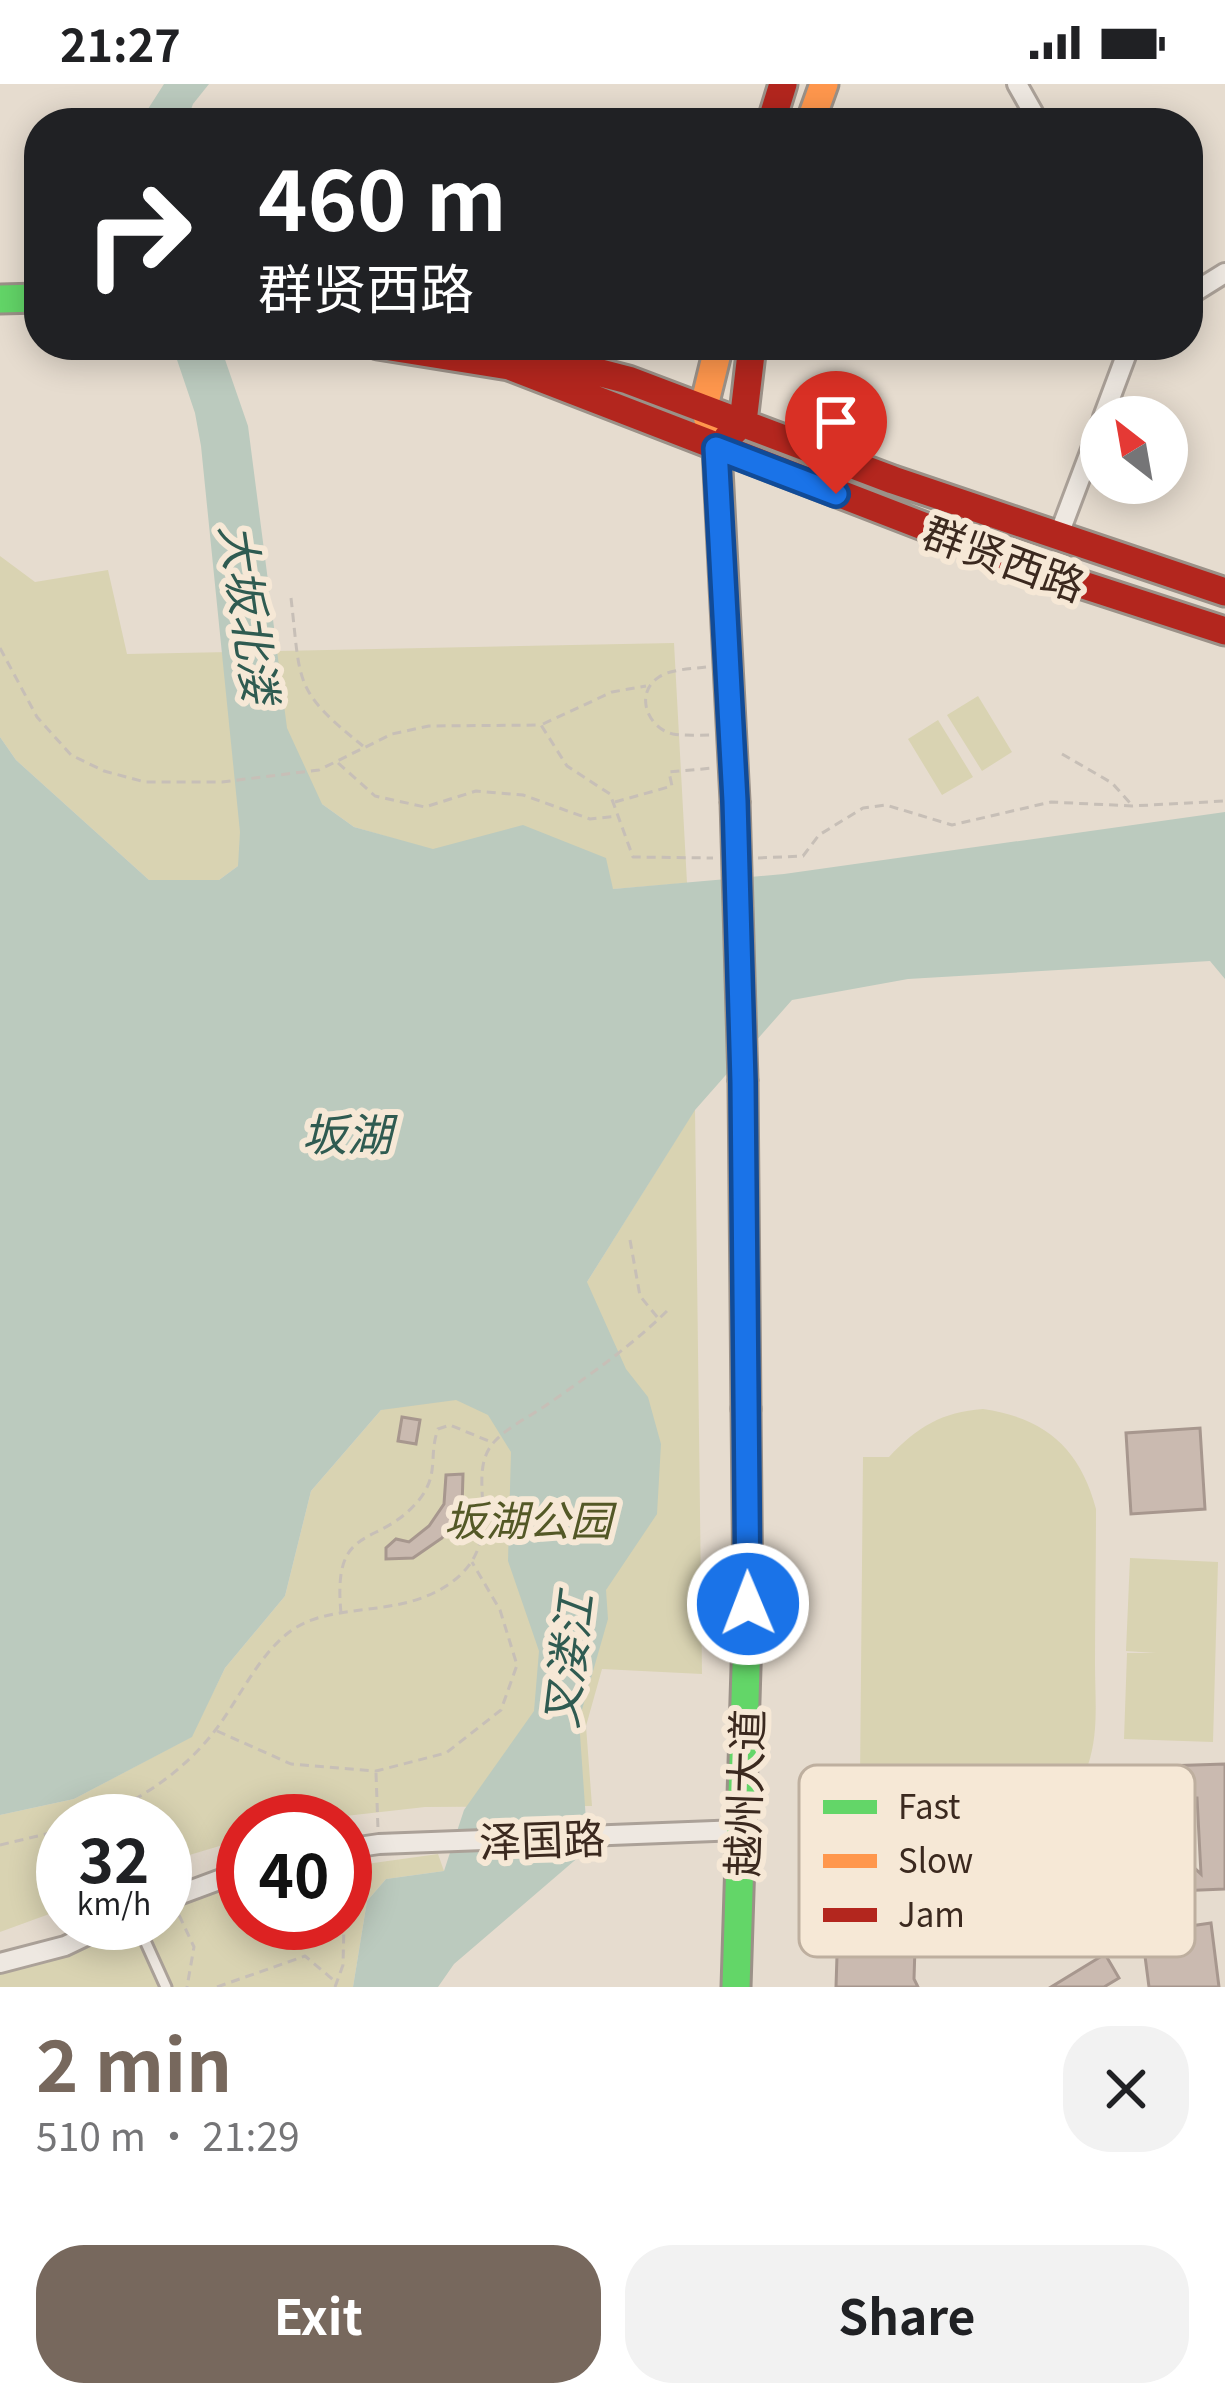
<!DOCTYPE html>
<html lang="en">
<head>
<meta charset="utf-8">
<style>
  body { margin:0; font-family:Georgia,"Noto Sans SC",serif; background:#f2f2f2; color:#202124; height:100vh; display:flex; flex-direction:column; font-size:45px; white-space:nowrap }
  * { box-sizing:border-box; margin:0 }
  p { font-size:39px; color:#757577 }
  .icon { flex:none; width:66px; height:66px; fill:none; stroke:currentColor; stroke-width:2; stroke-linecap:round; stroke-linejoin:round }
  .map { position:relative; height:1903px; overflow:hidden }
  .side { display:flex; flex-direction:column; background:#fff; flex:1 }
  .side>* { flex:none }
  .hud { position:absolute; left:24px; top:24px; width:1179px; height:252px; border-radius:48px; box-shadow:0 6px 30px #0003; background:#202124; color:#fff; overflow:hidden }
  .needle { width:78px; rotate:329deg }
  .tools { position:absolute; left:1080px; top:312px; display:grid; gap:24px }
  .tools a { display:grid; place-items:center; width:108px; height:108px; border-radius:50%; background:#fff; box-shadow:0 6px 30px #0003; font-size:60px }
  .speed { position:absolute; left:36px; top:1710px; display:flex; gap:24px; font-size:60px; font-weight:700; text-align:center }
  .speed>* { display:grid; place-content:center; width:156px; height:156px; border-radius:50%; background:#fff; box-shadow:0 6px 30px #0003; line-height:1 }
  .speed small { font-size:30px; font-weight:400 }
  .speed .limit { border:18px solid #d22; background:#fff; color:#111 }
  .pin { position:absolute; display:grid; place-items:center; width:102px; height:102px; color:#fff; margin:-123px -51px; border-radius:50% 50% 50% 0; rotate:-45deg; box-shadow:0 0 12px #0007 }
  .pin .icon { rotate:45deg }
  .me { position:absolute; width:132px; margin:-66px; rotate:359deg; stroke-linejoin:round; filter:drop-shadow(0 0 9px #0008) }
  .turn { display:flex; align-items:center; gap:42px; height:252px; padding:0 36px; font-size:54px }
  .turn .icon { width:156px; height:156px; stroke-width:2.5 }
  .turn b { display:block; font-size:84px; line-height:102px }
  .round { display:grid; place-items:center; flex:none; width:126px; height:126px; border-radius:48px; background:#f2f2f2 }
  .overview { display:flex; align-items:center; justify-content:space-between; height:204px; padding:0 36px }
  h1 { font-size:72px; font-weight:700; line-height:90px; color:#77685d }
  .primary-button { display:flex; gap:24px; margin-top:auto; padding:24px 36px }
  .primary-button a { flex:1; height:138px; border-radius:48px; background:#77685d; color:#fff; font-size:48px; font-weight:700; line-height:138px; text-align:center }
  .primary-button a+a { background:#f2f2f2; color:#202124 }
  .status { display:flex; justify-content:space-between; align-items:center; height:84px; padding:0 60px; background:#fff; direction:ltr }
  .status svg { height:33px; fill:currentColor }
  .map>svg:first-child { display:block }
  .green { fill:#d9d3b2 }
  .water { fill:#bbcabe }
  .building { fill:#cabab0; stroke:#a7978e; stroke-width:3; fill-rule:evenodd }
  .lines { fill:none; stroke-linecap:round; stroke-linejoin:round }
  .lane-casing { stroke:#aba198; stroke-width:15 }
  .street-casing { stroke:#aba198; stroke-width:24 }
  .fast-casing { stroke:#9b9188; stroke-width:33 }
  .slow-casing { stroke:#9b9188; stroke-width:33 }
  .jam-casing { stroke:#9b9188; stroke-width:33 }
  .path { stroke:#c7bfb7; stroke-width:3; stroke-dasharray:9 6; stroke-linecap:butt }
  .lane { stroke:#eee8e1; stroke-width:9 }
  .street { stroke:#eee8e1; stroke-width:18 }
  .fast { stroke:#63d668; stroke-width:27 }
  .slow { stroke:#ff974d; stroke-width:27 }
  .jam { stroke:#b3261e; stroke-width:27 }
  .jam-bridge-casing { stroke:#9b9188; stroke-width:33; stroke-linecap:butt }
  .jam-bridge { stroke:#b3261e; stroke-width:27 }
  .route-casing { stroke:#114b97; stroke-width:30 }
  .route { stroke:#1a73e8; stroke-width:21 }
  .labels { text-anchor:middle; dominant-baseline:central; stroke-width:12; stroke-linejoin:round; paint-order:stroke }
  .street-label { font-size:42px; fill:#3b291f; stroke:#f6e8d6 }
  .park-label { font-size:42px; font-style:italic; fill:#535826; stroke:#f6e8d6 }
  .water-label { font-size:45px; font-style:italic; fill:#2f5b51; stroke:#f6e8d6 }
  .key { fill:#f6e8d6; stroke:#beaf9f; stroke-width:3 }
  .key-label { font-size:33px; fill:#3b291f }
</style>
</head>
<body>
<div class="status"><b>21:27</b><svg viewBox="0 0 49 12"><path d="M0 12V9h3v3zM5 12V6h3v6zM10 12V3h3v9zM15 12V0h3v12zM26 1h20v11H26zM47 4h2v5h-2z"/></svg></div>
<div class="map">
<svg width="1225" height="1903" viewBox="0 0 1225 1903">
  <rect width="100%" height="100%" fill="#e6dccf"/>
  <path class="green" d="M0,472L35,498L108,486L127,570L674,559L687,799L613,805L524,742L433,766L354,743L322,720L219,796H149L16,676L0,653Z
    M978,612L1012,668L982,687L947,631Z
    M938,636L973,693L942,711L908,655Z
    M695,1025L702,1590L602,1585L586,1642L592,1722L425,1723L301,1737H243V1755L176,1775L171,1764L165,1766V1737H63V1825L0,1848V1731L74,1715L191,1653L225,1584L285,1512L311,1407L381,1326L587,1198Z
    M983,1325C1045,1334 1080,1364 1096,1425C1096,1477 1095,1529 1095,1581C1095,1614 1099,1649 1088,1681C1069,1737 1018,1779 956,1771C917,1765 882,1734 869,1697L860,1698L863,1373H889C917,1343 942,1328 983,1325Z
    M1130,1474L1218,1478L1213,1658L1124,1655L1127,1569H1156L1126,1567Z
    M438,1770L444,1787L386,1795L367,1817L353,1903H0V1890C60,1878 105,1839 165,1839V1825L243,1797V1839H345V1783Z"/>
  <path class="water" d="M164,0H209L193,20L186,39H139Z
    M172,261H220L248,342L287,644L322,720L354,743L433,765L523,741L606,774L613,805L784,790L1225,728V895L1210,877L908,895L792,916L695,1026L587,1198L626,1285L648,1313L661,1360L657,1430L606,1506L608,1535L579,1636L588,1765L454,1880L438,1903H353L367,1817L386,1795L444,1787L464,1726L534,1627L539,1567L508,1477L511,1368L488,1331L456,1316L381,1326L311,1407L285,1512L225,1584L192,1653L74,1715L0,1731V653L16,676L149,796H219L238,782L240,748L201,362L195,329Z"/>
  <path class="building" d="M402,1333L420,1336L416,1360L398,1357Z
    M1200,1344L1205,1425L1131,1430L1126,1349Z
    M463,1390L462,1424L442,1454L413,1474L386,1475V1464L396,1455L409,1458L429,1442L444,1420L446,1391Z
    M1225,1680V1805L1177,1807L1161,1783L1139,1773L1137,1767L1135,1683ZM1168,1714H1197L1201,1790L1170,1761Z
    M840,1778H889L887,1829L917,1830V1834L973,1836L1067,1782L1083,1808L984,1867L915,1863L914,1895L918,1903H836Z
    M1211,1839L1219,1903H1149L1142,1849Z
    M1105,1870L1119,1894L1104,1903H1051Z"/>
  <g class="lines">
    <defs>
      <path id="lane" d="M137,1839L166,1903"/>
      <path id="street" d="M1017,0L1039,39
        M1188,212L1225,189
        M1103,333L1130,261
        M1058,453L1101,339
        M345,1765L379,1760L740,1746
        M165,1816L243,1787
        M0,1879L65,1862L113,1839"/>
      <path id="fast" d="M0,215L39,214
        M736,1903L748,1520L746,1325"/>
      <path id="slow" d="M810,39L824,0
        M719,261L704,322L717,365L735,717"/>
      <path id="jam" d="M771,39L783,0
        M378,261L509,282L1037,486L1225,547
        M493,261L628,296L893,396L1225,508
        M728,353L743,338L752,261
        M743,998L746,1325"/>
    </defs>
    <use href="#lane" class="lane-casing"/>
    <use href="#street" class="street-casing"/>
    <use href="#fast" class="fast-casing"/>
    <use href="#slow" class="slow-casing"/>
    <use href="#jam" class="jam-casing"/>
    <path class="path" d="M291,514C301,600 293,606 363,662
      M0,564L37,633L71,671L104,687L145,698H222L319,686L392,650L429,642L541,641L567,682L610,710L633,773L713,774
      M706,583C691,585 671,585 659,593C634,609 647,644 673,650C685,652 700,651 712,651
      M543,640L612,608L646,602
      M1062,670L1112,699L1131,720
      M338,679L375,712L425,723L476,707L523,711L590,735L619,732
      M615,718L672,702L669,688L713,684
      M758,774L803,772L819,751L863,724L886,721L952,741L1051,718L1132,722L1225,717
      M630,1156L640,1212L658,1234
      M341,1529C332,1436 378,1466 419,1416C440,1389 428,1373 438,1345L450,1341L491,1358
      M217,1647L291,1680L376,1687L446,1669L501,1626L517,1581L500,1526L472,1478
      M376,1689L378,1745
      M94,1737C143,1713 184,1688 217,1644C240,1613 257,1574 288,1549C331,1515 399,1537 452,1498C511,1454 461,1392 495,1357C509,1342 531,1332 548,1320C591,1290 633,1261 670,1224
      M0,1761L63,1746
      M345,1817L347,1784
      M179,1831L194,1863L187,1903
      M217,1903L305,1872L337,1899
      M335,1903L343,1881L344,1839"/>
    <use href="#lane" class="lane"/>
    <use href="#street" class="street"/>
    <use href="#fast" class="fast"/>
    <use href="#slow" class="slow"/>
    <use href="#jam" class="jam"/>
    <defs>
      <path id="jam-bridge" d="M735,717L743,998"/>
    </defs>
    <use href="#jam-bridge" class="jam-bridge-casing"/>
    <use href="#jam-bridge" class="jam-bridge"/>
  </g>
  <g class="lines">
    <defs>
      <path id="route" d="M748,1520L743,998L735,717L716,364L836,410"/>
    </defs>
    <use href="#route" class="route-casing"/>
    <use href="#route" class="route"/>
  </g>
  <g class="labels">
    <g class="street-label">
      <text transform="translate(1005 472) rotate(20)">群贤西路</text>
      <text transform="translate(742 1709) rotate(-88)">越州大道</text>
      <text transform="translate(542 1753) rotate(-2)">泽国路</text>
    </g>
    <g class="park-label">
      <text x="528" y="1433">坂湖公园</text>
    </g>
    <g class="water-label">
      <text transform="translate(252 529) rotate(82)">大坂北溇</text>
      <text x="347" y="1047">坂湖</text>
      <text transform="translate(565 1576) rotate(-83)">叉溇江</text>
    </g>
  </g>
  <rect x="799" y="1681" width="396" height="192" rx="18" class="key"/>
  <rect x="823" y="1716" width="54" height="14" fill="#63d668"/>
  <rect x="823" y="1770" width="54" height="14" fill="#ff974d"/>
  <rect x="823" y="1824" width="54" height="14" fill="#b3261e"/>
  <g class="key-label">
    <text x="898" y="1735">Fast</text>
    <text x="898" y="1789">Slow</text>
    <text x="898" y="1843">Jam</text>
  </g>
</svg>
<div class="tools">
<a><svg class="needle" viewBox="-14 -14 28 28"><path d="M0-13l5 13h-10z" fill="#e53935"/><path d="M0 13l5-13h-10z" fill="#757577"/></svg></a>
</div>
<div class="speed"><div>32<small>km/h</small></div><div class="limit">40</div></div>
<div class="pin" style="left:836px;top:410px;background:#d93025"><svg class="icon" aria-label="arrive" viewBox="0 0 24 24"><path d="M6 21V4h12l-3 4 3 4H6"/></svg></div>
<svg class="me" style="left:748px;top:1520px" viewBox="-20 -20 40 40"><circle r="17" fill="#1a73e8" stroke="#fff" stroke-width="3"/><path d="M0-11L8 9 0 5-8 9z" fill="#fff"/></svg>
<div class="hud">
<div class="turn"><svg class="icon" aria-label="right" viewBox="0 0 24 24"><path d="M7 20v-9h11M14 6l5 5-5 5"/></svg><div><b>460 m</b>群贤西路</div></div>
</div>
</div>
<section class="side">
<div class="overview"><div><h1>2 min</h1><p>510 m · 21:29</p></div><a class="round"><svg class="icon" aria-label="close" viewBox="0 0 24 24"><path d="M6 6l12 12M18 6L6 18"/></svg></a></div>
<div class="primary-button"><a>Exit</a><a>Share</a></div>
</section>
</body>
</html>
